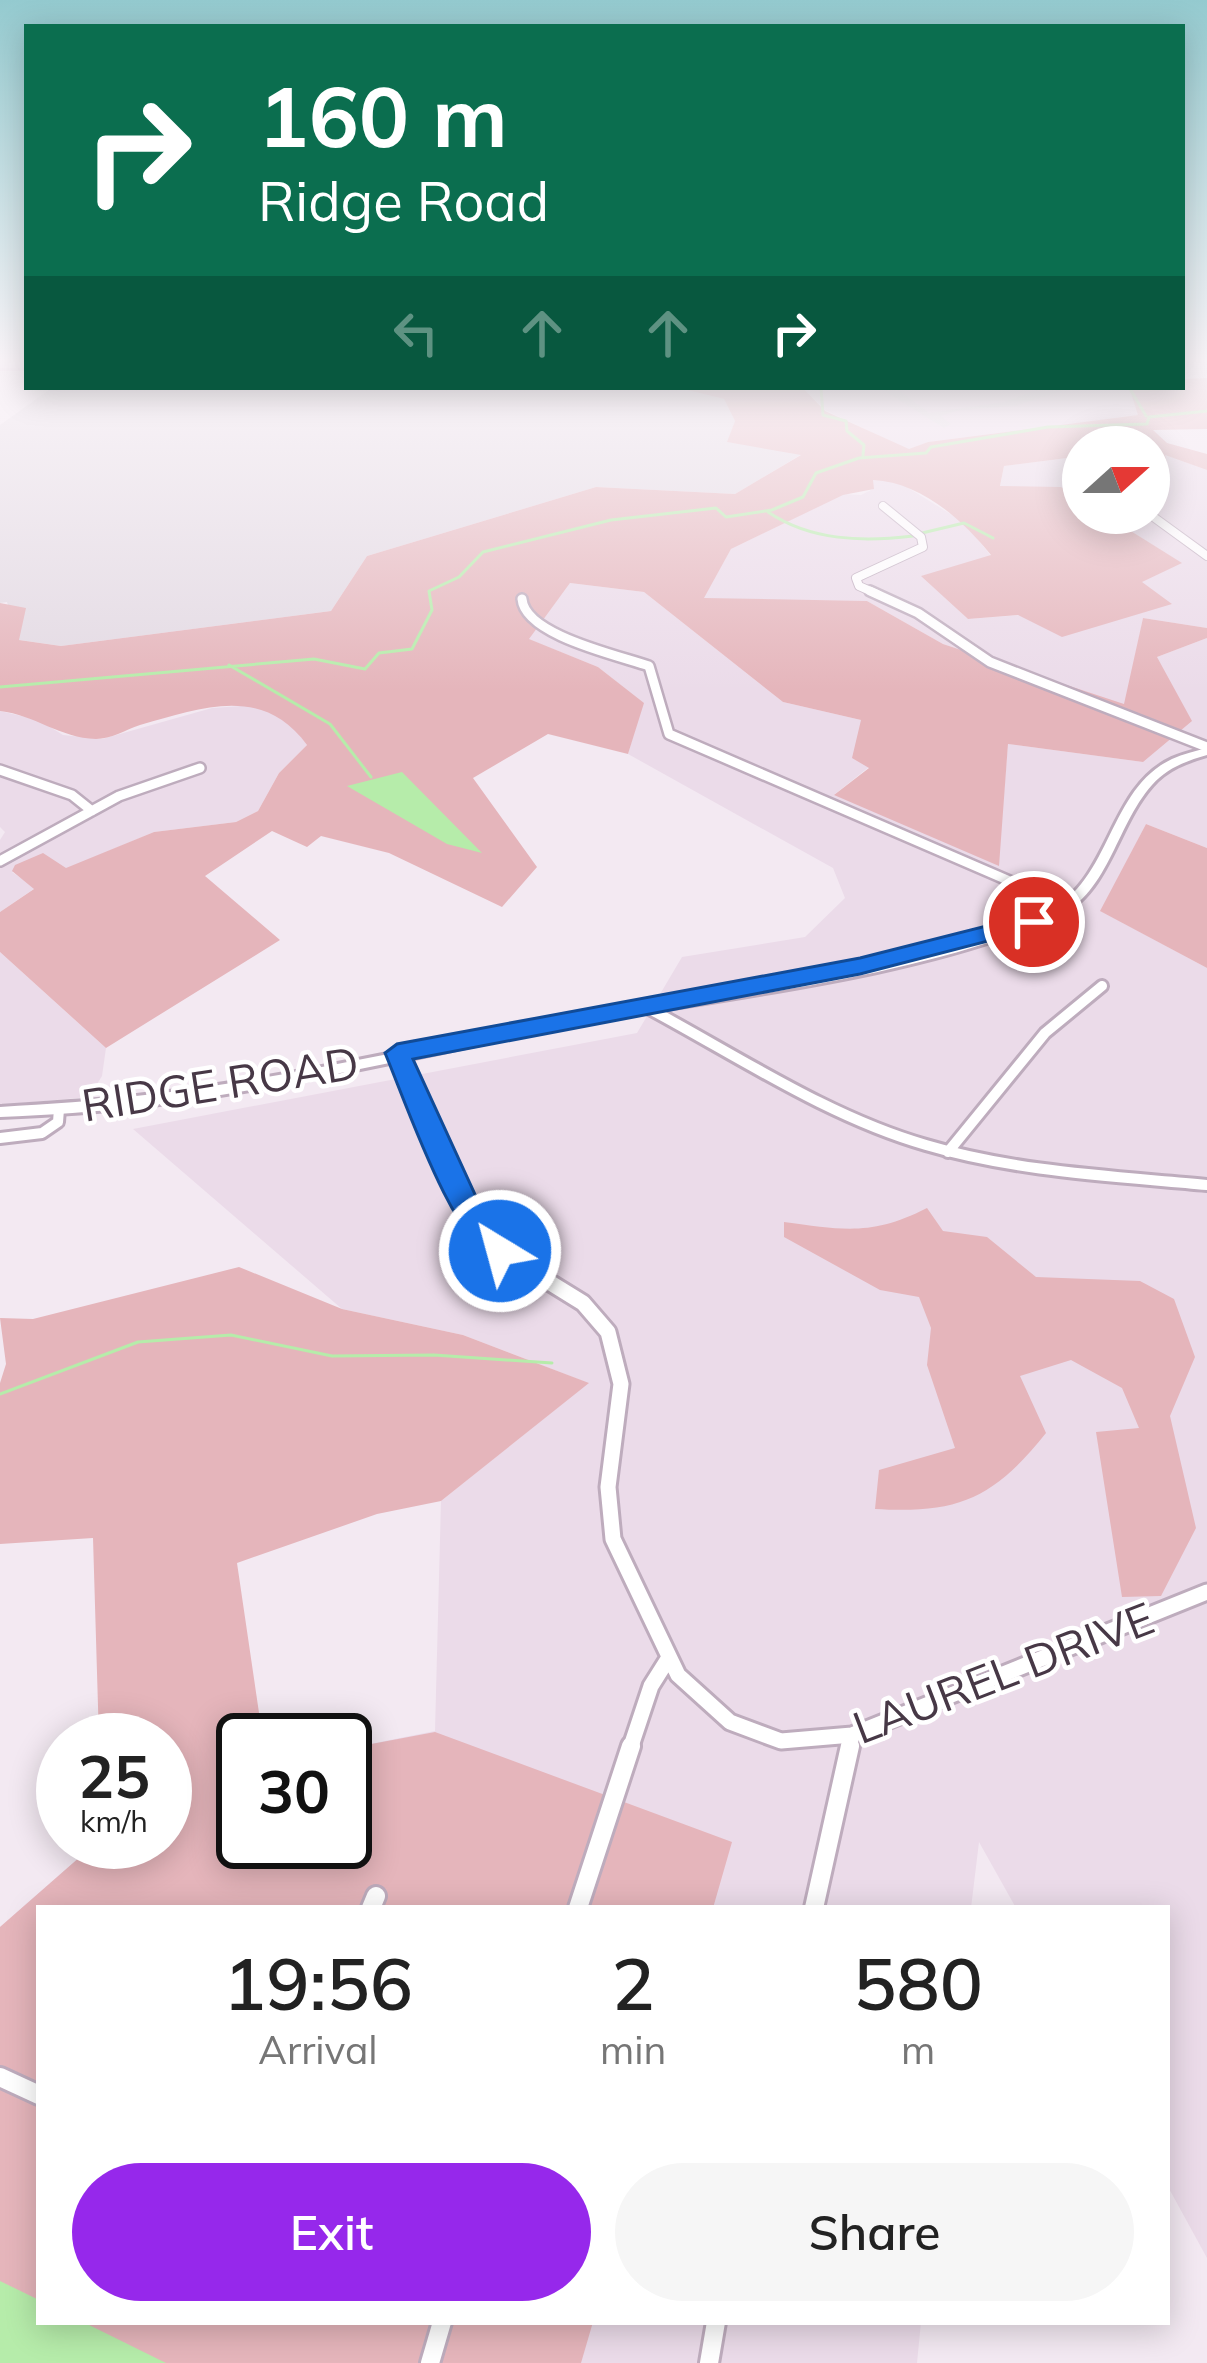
<!DOCTYPE html>
<html lang="en">
<head>
<meta charset="utf-8">
<style>
  body { margin:0; font-family:Mulish,sans-serif; background:#f6f6f6; color:#222; height:100vh; display:flex; flex-direction:column; font-size:45px; white-space:nowrap }
  * { box-sizing:border-box; margin:0 }
  p { font-size:39px; color:#767676 }
  .icon { flex:none; width:66px; height:66px; fill:none; stroke:currentColor; stroke-width:2; stroke-linecap:round; stroke-linejoin:round }
  .map { position:relative; flex:1; overflow:hidden }
  .sheet { position:absolute; left:36px; top:1905px; width:1134px; height:420px; display:flex; flex-direction:column; background:#fff; border-radius:0px; box-shadow:0 6px 30px #0003 }
  .sheet>* { flex:none }
  .banner { position:absolute; left:24px; top:24px; width:1161px; height:366px; border-radius:0px; box-shadow:0 6px 30px #0003; background:#0b6e4f; color:#fff; overflow:hidden }
  .needle { width:78px; rotate:69deg }
  .tools { position:absolute; left:1062px; top:426px; display:grid; gap:24px }
  .tools a { display:grid; place-items:center; width:108px; height:108px; border-radius:50%; background:#fff; box-shadow:0 6px 30px #0003; font-size:60px }
  .speed { position:absolute; left:36px; top:1713px; display:flex; gap:24px; font-size:60px; font-weight:700; text-align:center }
  .speed>* { display:grid; place-content:center; width:156px; height:156px; border-radius:50%; background:#fff; box-shadow:0 6px 30px #0003; line-height:1 }
  .speed small { font-size:30px; font-weight:400 }
  .speed .limit { border:6px solid #111; border-radius:18px; background:#fff; color:#111 }
  .pin { position:absolute; display:grid; place-items:center; width:102px; height:102px; color:#fff; margin:-51px; border:6px solid #fff; border-radius:50%; box-shadow:0 3px 12px #0007 }
  .me { position:absolute; width:132px; margin:-66px; rotate:323deg; stroke-linejoin:round; filter:drop-shadow(0 0 9px #0008) }
  .turn { display:flex; align-items:center; gap:42px; height:252px; padding:0 36px; font-size:54px }
  .turn .icon { width:156px; height:156px; stroke-width:2.5 }
  .turn b { display:block; font-size:84px; line-height:102px }
  .lanes { display:flex; align-items:center; height:114px; padding:0 36px; background:#0003; justify-content:center; gap:60px; direction:ltr }
  .lanes .off { opacity:.35 }
  .eta { display:flex; justify-content:space-evenly; align-items:center; height:204px; text-align:center }
  .eta b { font-size:72px; font-weight:600; line-height:84px }
  .cta { display:flex; gap:24px; margin-top:auto; padding:24px 36px }
  .cta a { flex:1; height:138px; border-radius:72px; background:#9628eb; color:#fff; font-size:48px; font-weight:600; line-height:138px; text-align:center }
  .cta a+a { background:#f6f6f6; color:#222 }
  .map>svg:first-child { display:block }
  .residential { fill:#ebdbe9 }
  .industrial { fill:#e3dae3 }
  .green { fill:#e5b5bb }
  .parking { fill:#e2dde2 }
  .water { fill:#b6ecaa }
  .lines { fill:none; stroke-linecap:round; stroke-linejoin:round }
  .stream { stroke:#b6ecaa; stroke-width:3 }
  .minor-far4-casing { stroke:#beacbd; stroke-width:10 }
  .minor-far3-casing { stroke:#beacbd; stroke-width:14 }
  .minor-far2-casing { stroke:#beacbd; stroke-width:16 }
  .minor-far1-casing { stroke:#beacbd; stroke-width:21 }
  .minor-casing { stroke:#beacbd; stroke-width:24 }
  .tertiary-casing { stroke:#beacbd; stroke-width:6 }
  .secondary-casing { stroke:#dca4d4; stroke-width:6 }
  .minor-far4 { stroke:#fff; stroke-width:8 }
  .minor-far3 { stroke:#fff; stroke-width:9 }
  .minor-far2 { stroke:#fff; stroke-width:10 }
  .minor-far1 { stroke:#fff; stroke-width:15 }
  .minor { stroke:#fff; stroke-width:18 }
  .tertiary { fill:#fff; fill-rule:evenodd }
  .secondary { fill:#fbcbf3; fill-rule:evenodd }
  .route { fill:#1a73e8; stroke:#114b97; stroke-width:3 }
  .labels { text-anchor:middle; dominant-baseline:central; stroke-width:9; stroke-linejoin:round; paint-order:stroke }
  .street-label { font-size:45px; fill:#473846; stroke:#fff }
</style>
</head>
<body>
<div class="map">
<svg width="1207" height="2363" viewBox="0 0 1207 2363">
  <rect width="100%" height="100%" fill="#f3e9f2"/>
  <path class="residential" d="M802,387H1129L1139,415L928,442L909,450L825,410Z
    M1165,455L1207,470V628L1143,618L1125,705L943,644L867,601L703,599L731,549L843,494L861,495L873,489L871,480L897,481L965,523L991,556L923,576L968,619L1171,604L1141,582L1181,563L1102,513H1149V475L1168,471Z
    M1083,456V501L1060,487H1000L1004,466Z
    M570,583L644,592L783,702L861,720L869,767L835,794L998,865L1008,744L1143,762L1157,657L1207,638V848L1146,824L1101,911L1207,968V2258L1167,2185V1908H1016L979,1842L971,1908H39V2322H921L917,2363H0V1927L97,1842H345V1749L435,1731L441,1501L588,1383L463,1335L342,1309L133,1129L637,1033L682,957L805,937L845,898L833,868L628,754L643,703L598,667L528,639Z
    M255,705L287,718L307,745L279,773L258,811L236,822L154,832L66,869L12,872L35,888L0,912V840L5,832L0,827V711L39,720L63,735L102,739L212,708Z
    M0,952L106,1048L102,1076L89,1097L0,1105Z"/>
  <path class="industrial" d="M53,387H675L724,399L735,421L728,442L802,454L735,494L596,487L367,556L331,611L61,646L19,640L7,602L0,603V425Z"/>
  <path class="green" d="M1207,378V429L1153,430L1167,443L1207,454V470L1165,455L1169,471L1149,475V447H1083V456L1004,466L1000,486L1061,487L1083,501V513H1102L1182,563L1142,582L1172,604L1062,637L1018,615L968,619L921,576L991,555C962,519 920,482 873,480L874,489L843,495L731,549L704,598L867,601L943,644L1124,704L1143,618L1207,628V638L1157,657L1192,721L1143,762L1008,744L999,866L834,795L869,768L852,758L861,720L783,702L644,592L570,583L529,639L598,667L644,703L628,754L548,734L473,778L537,867L502,907L389,853L321,836L307,847L272,831L205,876L280,940L106,1048L0,952V912L34,889L12,871L15,865L43,853L66,868L154,832L236,822L258,811L279,773L307,745C263,685 203,707 140,725C125,730 111,739 96,739C60,738 35,715 0,711V603L26,608L19,640L61,646L331,611L367,556L596,487L735,494L801,455L727,442L735,421L724,399L675,387H802L825,411L909,449L928,442L1138,415L1129,387H1182V379Z
    M1146,824L1207,848V968L1100,911Z
    M927,1208L943,1231L987,1237L1036,1277L1140,1281L1174,1299L1195,1357L1170,1416L1196,1528L1161,1596L1122,1597L1096,1432L1139,1428L1122,1388L1071,1360L1020,1376L1046,1433C994,1498 959,1514 875,1509L879,1470L955,1448L927,1365L931,1328L919,1297L880,1290L784,1237V1222C844,1230 872,1236 927,1208Z
    M239,1267L342,1309L463,1335L589,1383L441,1501L377,1514L237,1563L263,1740H243V1842H345V1749L435,1732L732,1842L713,1908H39V2322H593L581,2363H0V1927L97,1842H165V1740H99L93,1538L0,1544V1383L6,1364L0,1318L33,1319Z"/>
  <path class="parking" d="M878,387H895L929,413L1004,402L1038,389L1074,387L1015,406L960,410L941,416L951,424L944,428Z"/>
  <path class="water" d="M402,772L482,853L447,844L347,786Z
    M0,2281L39,2300V2322H83L166,2363H0Z"/>
  <g class="lines">
    <path class="stream" d="M1129,387L1146,416
      M821,388L823,415L846,421L847,431L864,445L863,455
      M768,512C811,541 863,542 913,536
      M922,533L964,523L993,538
      M229,665L330,724L371,777
      M0,687L314,659L365,669L379,653L412,649L432,610L429,591L459,577L483,552L611,520L716,508L726,517L772,510L803,497L816,473L859,458L926,453L931,447L1048,427L1147,424L1149,417L1207,411
      M0,1394L138,1342L231,1335L332,1356L434,1355L552,1363"/>
    <defs>
      <path id="minor-far4" d="M1148,513L1207,556
        M877,594L859,586L856,578L923,547L921,537L883,506"/>
      <path id="minor-far3" d="M870,591L918,613L990,662L1207,747
        M522,599C525,635 617,655 649,666L669,734L1028,889
        M0,770L72,795L92,811
        M0,861L119,796L200,768"/>
      <path id="minor-far2" d="M1021,886L1069,907
        M646,1007C736,1055 828,1117 926,1145C1017,1172 1113,1176 1207,1185
        M397,1053L479,1232L525,1267
        M0,1138L42,1133L58,1122L59,1109
        M948,1152L1045,1033L1102,986"/>
      <path id="minor-far1" d="M520,1264L583,1303L608,1332L621,1384L608,1487L613,1539L678,1675L730,1722L781,1741L852,1735L1207,1592
        M630,1749L651,1686L668,1659
        M849,1749L852,1735"/>
      <path id="minor" d="M371,1908L376,1896
        M578,1908L631,1746
        M814,1908L850,1746
        M0,2077L39,2095
        M430,2363L442,2322
        M709,2363L716,2322"/>
      <path id="tertiary" d="M1207,748V755C1186,761 1167,768 1152,785C1114,828 1110,895 1051,920C910,978 741,995 591,1022C442,1050 295,1087 145,1106C97,1112 48,1115 0,1117V1107C48,1104 97,1101 145,1095C292,1078 436,1042 582,1015C735,986 896,972 1042,914C1112,886 1106,790 1172,759C1183,754 1196,751 1207,748Z"/>
      <path id="secondary" d="M0,362H27V368H0Z"/>
    </defs>
    <use href="#minor-far4" class="minor-far4-casing"/>
    <use href="#minor-far3" class="minor-far3-casing"/>
    <use href="#minor-far2" class="minor-far2-casing"/>
    <use href="#minor-far1" class="minor-far1-casing"/>
    <use href="#minor" class="minor-casing"/>
    <use href="#tertiary" class="tertiary-casing"/>
    <use href="#secondary" class="secondary-casing"/>
    <use href="#minor-far4" class="minor-far4"/>
    <use href="#minor-far3" class="minor-far3"/>
    <use href="#minor-far2" class="minor-far2"/>
    <use href="#minor-far1" class="minor-far1"/>
    <use href="#minor" class="minor"/>
    <use href="#tertiary" class="tertiary"/>
    <use href="#secondary" class="secondary"/>
  </g>
  <linearGradient id="sky" x2="0" y2="1"><stop stop-color="#94cacf"/><stop offset="0.52" stop-color="#faf5f9"/><stop offset="1" stop-color="#faf5f9" stop-opacity="0"/></linearGradient>
  <rect width="1207" height="692" fill="url(#sky)"/>
  <path class="route" d="M1034,914L1045,922L1042,927L860,974L413,1059L484,1214L514,1251L500,1263C454,1247 405,1100 385,1053L397,1044L860,958Z"/>
  <g class="labels">
    <g class="street-label">
      <text transform="translate(220 1083) rotate(-9)">RIDGE ROAD</text>
      <text transform="translate(1003 1672) rotate(-21)">LAUREL DRIVE</text>
    </g>
  </g>
</svg>
<div class="tools">
<a><svg class="needle" viewBox="-14 -14 28 28"><path d="M0-13l5 13h-10z" fill="#e53935"/><path d="M0 13l5-13h-10z" fill="#767676"/></svg></a>
</div>
<div class="speed"><div>25<small>km/h</small></div><div class="limit">30</div></div>
<div class="pin" style="left:1034px;top:922px;background:#d93025"><svg class="icon" aria-label="arrive" viewBox="0 0 24 24"><path d="M6 21V4h12l-3 4 3 4H6"/></svg></div>
<svg class="me" style="left:500px;top:1251px" viewBox="-20 -20 40 40"><circle r="17" fill="#1a73e8" stroke="#fff" stroke-width="3"/><path d="M0-11L8 9 0 5-8 9z" fill="#fff"/></svg>
<div class="banner">
<div class="turn"><svg class="icon" aria-label="right" viewBox="0 0 24 24"><path d="M7 20v-9h11M14 6l5 5-5 5"/></svg><div><b>160 m</b>Ridge Road</div></div>
<div class="lanes"><svg class="icon off" aria-label="left" viewBox="0 0 24 24"><path d="M17 20v-9H6M10 6l-5 5 5 5"/></svg><svg class="icon off" aria-label="ahead" viewBox="0 0 24 24"><path d="M12 20V5M6 11l6-6 6 6"/></svg><svg class="icon off" aria-label="ahead" viewBox="0 0 24 24"><path d="M12 20V5M6 11l6-6 6 6"/></svg><svg class="icon" aria-label="right" viewBox="0 0 24 24"><path d="M7 20v-9h11M14 6l5 5-5 5"/></svg></div>
</div>
<section class="sheet">
<div class="eta">
<div><b>19:56</b><p>Arrival</p></div>
<div><b>2</b><p>min</p></div>
<div><b>580</b><p>m</p></div>
</div>
<div class="cta"><a>Exit</a><a>Share</a></div>
</section>
</div>
</body>
</html>
